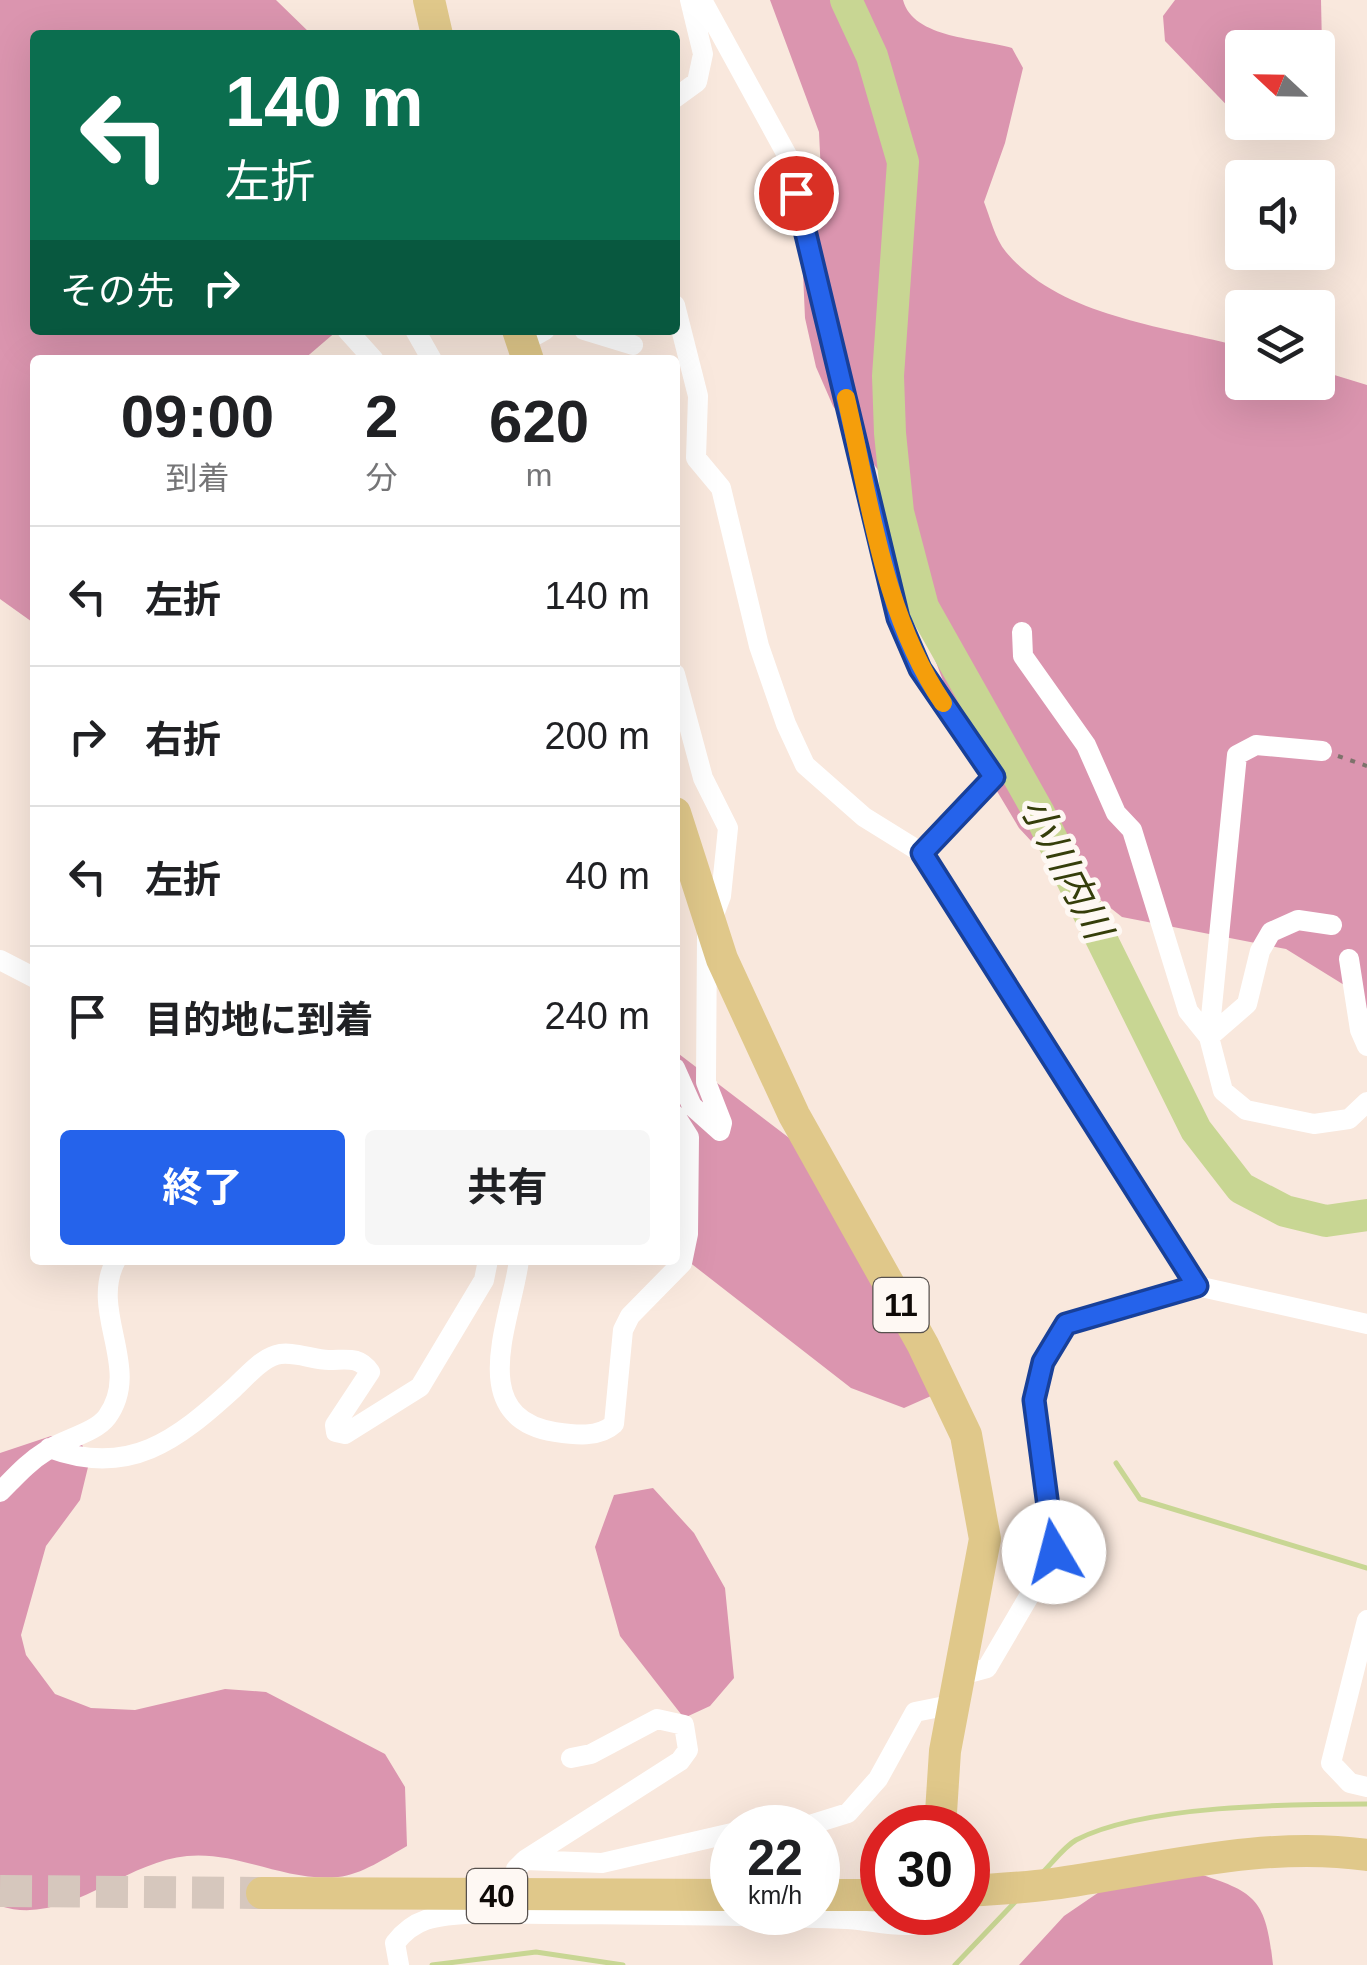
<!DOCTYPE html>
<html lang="ja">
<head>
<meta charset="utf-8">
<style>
  body { margin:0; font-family:Arial,"Noto Sans JP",sans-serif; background:#f6f6f6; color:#202124; height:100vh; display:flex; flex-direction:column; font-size:38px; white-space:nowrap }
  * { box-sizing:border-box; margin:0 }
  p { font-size:32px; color:#757577 }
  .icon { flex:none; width:55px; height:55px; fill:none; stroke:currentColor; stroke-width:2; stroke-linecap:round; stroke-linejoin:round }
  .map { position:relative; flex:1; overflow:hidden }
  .details { position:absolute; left:30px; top:355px; width:650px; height:910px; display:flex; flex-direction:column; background:#fff; border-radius:10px; box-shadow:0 10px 40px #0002 }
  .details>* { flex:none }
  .guide { position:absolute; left:30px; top:30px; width:650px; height:305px; border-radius:10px; box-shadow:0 10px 40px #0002; background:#0b6e4f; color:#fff; overflow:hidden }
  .needle { width:65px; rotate:292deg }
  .tools { position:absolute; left:1225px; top:30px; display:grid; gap:20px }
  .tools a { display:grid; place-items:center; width:110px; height:110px; border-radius:10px; background:#fff; box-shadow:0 10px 40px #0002; font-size:50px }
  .speed { position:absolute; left:710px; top:1805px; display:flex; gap:20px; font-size:50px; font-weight:700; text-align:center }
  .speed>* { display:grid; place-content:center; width:130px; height:130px; border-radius:50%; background:#fff; box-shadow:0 10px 40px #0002; line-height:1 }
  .speed small { font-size:25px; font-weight:400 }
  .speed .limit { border:15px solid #d22; background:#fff; color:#111 }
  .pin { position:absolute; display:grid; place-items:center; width:85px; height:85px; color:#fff; margin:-42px; border:5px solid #fff; border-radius:50%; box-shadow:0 2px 10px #0007 }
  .me { position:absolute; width:110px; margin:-55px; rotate:352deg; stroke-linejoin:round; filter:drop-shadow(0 0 8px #0008) }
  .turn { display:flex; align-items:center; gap:35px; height:210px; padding:0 30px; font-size:45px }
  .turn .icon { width:130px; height:130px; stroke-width:2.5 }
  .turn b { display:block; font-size:70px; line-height:85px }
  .then { display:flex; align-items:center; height:95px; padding:0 30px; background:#0003; gap:20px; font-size:38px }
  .eta { display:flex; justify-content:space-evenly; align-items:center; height:170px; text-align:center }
  .eta b { font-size:60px; font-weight:700; line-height:70px }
  .button { display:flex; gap:20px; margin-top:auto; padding:20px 30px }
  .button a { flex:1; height:115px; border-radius:10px; background:#2563eb; color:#fff; font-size:40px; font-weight:700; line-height:115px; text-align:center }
  .button a+a { background:#f6f6f6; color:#202124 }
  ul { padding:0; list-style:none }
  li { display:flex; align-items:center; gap:30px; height:140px; padding:0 30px; border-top:2px solid #e0e0e0 }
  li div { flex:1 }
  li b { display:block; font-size:38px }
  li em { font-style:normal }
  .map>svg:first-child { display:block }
  .forest { fill:#db95af }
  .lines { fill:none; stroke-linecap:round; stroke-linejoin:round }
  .stream { stroke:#c8d693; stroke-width:5 }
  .river { stroke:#c8d693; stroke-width:32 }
  .primary-tunnel { stroke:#d6c7bd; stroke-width:32; stroke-dasharray:32 16; stroke-linecap:butt }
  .path { stroke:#7d726b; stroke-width:4; stroke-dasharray:5 8; stroke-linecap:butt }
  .minor { stroke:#fff; stroke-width:20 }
  .primary { stroke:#e0c88a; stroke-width:32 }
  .route-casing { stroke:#184099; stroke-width:25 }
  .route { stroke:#2563eb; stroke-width:18 }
  .slow { stroke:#f59e0b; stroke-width:18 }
  .labels { text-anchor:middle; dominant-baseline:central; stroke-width:10; stroke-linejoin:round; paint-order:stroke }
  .shield { fill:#fef8f3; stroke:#57514e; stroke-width:2.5 }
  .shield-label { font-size:32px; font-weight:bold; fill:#0f0a07 }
  .water-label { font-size:38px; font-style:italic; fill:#353e0a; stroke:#fef8f3 }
</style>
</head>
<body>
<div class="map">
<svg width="1367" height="1965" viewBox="0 0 1367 1965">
  <rect width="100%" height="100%" fill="#f9e8dd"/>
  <path class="forest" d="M0,0H276L312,35H35V330H338L303,360H35V624L0,599Z
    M770,0H903C913,39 980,38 1012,48L1023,68L1005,143L984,202C990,217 995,239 1006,252C1060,317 1164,326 1242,347V382H1318V370L1367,385V1009L1349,988L1286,949L1122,917L1046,857L1019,828L964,736L931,649L926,570L906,510L833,406L816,367L805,318L803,273L822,195L819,132Z
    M1175,0H1321L1323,94L1318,102V48H1242V121L1165,41L1163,16Z
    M1245,123H1304L1282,138Z
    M675,1051L822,1163L931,1396L904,1408L851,1388L675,1251Z
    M51,1436L80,1439L89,1463L80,1500L46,1546L21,1635L26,1655L55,1694L91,1708L135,1710L225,1689L266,1692L385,1754L405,1787L407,1846C387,1857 361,1875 338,1877C286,1882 238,1851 187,1856C123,1862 65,1927 0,1906V1453Z
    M653,1488L694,1533L725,1588L734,1678L710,1706L684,1718L620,1636L595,1547L614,1495Z
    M1196,1873C1257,1892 1266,1900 1273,1965H1019L1064,1916L1108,1886Z"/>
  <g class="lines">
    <path class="stream" d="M1116,1463L1140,1499L1367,1568
      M1043,1872C1053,1862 1064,1847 1076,1840C1143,1805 1291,1804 1367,1804
      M432,1965L536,1952L623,1965
      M955,1965L1015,1902"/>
    <path class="river" d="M846,0L872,56L903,162L888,376L890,433L898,512L923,607L1039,813L1196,1130L1241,1188L1285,1211L1326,1221L1367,1215"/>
    <path class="primary-tunnel" d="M0,1891L262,1893"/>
    <path class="path" d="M1338,756L1367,766"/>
    <path class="minor" d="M702,0L787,155L899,617L920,669L993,777L922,853
      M675,98L697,82L703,54L690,0
      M675,305L698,396L696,458L721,488L759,646L786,724L805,765L864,817L922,853L1197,1286
      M347,330L374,360
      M415,330L432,360
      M584,330L633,345
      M522,343L545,330
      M1022,632L1023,656L1086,745L1116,813L1132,830L1188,1011L1209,1037L1247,1004L1260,951L1271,932L1298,920L1332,925
      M675,674L703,778L728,828L721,896L707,933L706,1082L722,1123L720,1131L692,1106L675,1068
      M1322,751L1256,745L1237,755L1209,1037L1223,1091L1246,1110L1314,1124L1349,1119L1367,1102
      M1349,959L1360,1030L1367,1046
      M0,960L35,978
      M519,1260C512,1318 463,1417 555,1432C575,1435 599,1438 614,1424L623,1330L630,1316L682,1263L688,1234L689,1137L675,1115
      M49,1448C129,1478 177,1440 234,1388C246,1377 260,1360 276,1355C291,1350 313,1360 329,1360C347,1360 359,1356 370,1372L335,1425L336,1432L345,1434L420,1387L484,1280L488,1260
      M0,1492C15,1477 28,1462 46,1451C64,1439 95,1433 107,1417C143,1368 88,1312 116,1260
      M1367,1620L1331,1763L1350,1783L1367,1787
      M961,1675L987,1668L1055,1552L1034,1400L1043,1362L1066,1324L1197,1286L1367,1324
      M800,1828L848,1813L878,1779L915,1712L955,1704
      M525,1860L680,1761L688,1750L684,1725L657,1719L591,1754L571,1758
      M513,1896L516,1869L525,1860L602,1863L732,1833
      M399,1965L395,1943C417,1914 442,1916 477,1913C600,1915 723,1914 846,1919C877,1920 918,1936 941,1912"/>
    <path class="primary" d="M429,0L437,35
      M518,330L528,360
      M675,813L722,959L794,1115L923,1345L966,1435L985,1539L945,1751L940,1828
      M968,1891C996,1889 1024,1888 1052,1884C1155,1870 1263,1840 1367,1855
      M262,1893L732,1895
      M818,1895H882"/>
  </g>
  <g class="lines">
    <defs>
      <path id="route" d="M796,193L898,618L920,669L994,777L922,853L1197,1286L1066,1324L1043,1362L1034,1400L1054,1552"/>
    </defs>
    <use href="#route" class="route-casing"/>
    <use href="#route" class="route"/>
    <path class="slow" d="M846,398C870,500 883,615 943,703"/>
  </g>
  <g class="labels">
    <g class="shield">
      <rect x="873.5" y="1278" width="55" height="54" rx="8"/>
      <rect x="467" y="1869" width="60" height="54" rx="8"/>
    </g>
    <g class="shield-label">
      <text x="901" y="1305">11</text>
      <text x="497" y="1896">40</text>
    </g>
    <g class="water-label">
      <text transform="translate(1066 868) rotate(63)">小川内川</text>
    </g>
  </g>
</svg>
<div class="tools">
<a><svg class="needle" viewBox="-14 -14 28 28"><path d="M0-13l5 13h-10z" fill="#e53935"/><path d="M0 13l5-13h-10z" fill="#757577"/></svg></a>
<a><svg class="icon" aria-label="sound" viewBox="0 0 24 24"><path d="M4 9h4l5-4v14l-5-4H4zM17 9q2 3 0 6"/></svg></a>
<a><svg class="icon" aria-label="layers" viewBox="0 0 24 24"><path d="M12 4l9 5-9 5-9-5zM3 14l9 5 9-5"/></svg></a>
</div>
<div class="speed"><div>22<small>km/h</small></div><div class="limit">30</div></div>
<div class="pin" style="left:796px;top:193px;background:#d93025"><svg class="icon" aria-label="arrive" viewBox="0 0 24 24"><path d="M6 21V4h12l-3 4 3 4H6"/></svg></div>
<svg class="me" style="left:1054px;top:1552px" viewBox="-20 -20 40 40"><circle r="19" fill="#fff"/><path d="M0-13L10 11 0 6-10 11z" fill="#2563eb"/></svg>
<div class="guide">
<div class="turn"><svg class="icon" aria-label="left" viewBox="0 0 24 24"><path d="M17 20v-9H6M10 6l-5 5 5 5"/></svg><div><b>140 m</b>左折</div></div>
<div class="then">その先<svg class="icon" aria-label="right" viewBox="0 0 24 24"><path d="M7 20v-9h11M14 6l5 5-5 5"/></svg></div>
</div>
<section class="details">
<div class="eta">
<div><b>09:00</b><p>到着</p></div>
<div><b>2</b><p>分</p></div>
<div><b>620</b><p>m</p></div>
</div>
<ul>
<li><svg class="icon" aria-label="left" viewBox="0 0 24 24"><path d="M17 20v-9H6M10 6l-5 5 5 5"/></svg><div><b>左折</b></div><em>140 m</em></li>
<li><svg class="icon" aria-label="right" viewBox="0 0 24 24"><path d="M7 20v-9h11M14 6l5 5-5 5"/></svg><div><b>右折</b></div><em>200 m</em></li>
<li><svg class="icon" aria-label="left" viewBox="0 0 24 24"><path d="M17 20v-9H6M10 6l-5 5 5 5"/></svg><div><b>左折</b></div><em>40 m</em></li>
<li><svg class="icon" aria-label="arrive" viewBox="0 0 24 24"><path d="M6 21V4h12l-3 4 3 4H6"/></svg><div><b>目的地に到着</b></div><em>240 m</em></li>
</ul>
<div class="button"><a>終了</a><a>共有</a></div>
</section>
</div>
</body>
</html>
